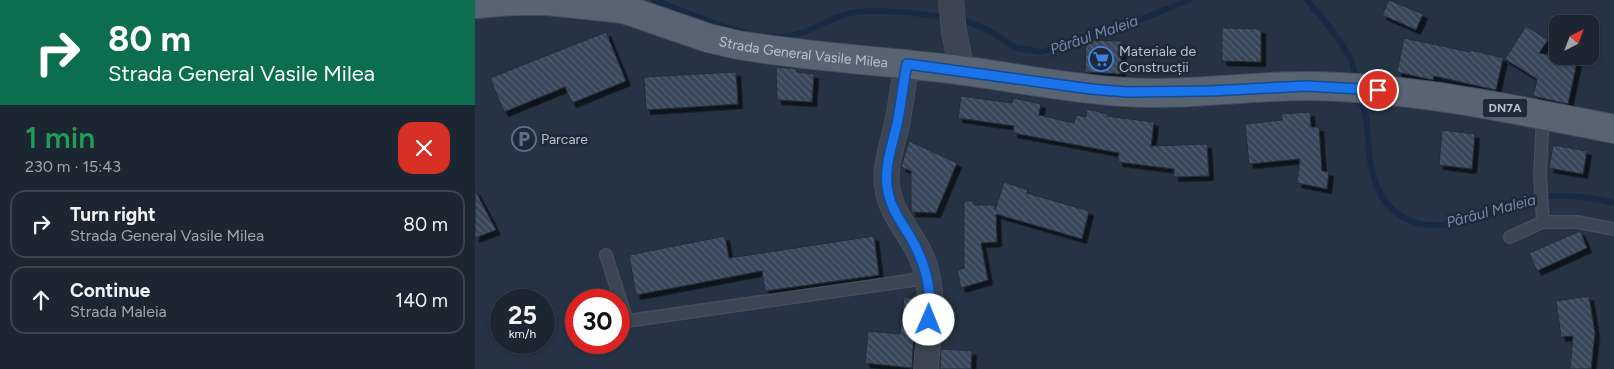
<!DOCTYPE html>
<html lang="en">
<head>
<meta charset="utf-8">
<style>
  body { margin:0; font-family:Figtree,sans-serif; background:#29323f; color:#f1f3f6; height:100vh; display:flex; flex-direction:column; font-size:19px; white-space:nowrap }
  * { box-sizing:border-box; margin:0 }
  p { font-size:16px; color:#a0a5ac }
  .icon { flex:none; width:28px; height:28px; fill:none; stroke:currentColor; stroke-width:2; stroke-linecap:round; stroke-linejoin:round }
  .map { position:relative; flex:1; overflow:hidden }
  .side { display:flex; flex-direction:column; background:#1c2633; width:475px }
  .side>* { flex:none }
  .top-card { background:#0b6e4f; color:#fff; overflow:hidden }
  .needle { width:32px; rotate:42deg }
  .buttons { position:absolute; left:1074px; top:15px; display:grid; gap:10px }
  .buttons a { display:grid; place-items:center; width:50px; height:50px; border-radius:10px; background:#1c2633; box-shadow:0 1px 4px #0004,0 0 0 1px #3a434e; font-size:25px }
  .speed { position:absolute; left:15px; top:289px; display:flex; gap:10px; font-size:25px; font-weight:700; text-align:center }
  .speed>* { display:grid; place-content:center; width:65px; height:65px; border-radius:50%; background:#1c2633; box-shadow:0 1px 4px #0004,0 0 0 1px #3a434e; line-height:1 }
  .speed small { font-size:12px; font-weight:400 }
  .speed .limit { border:8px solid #d22; background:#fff; color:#111 }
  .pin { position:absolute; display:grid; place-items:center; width:42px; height:42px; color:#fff; margin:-21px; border:2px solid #fff; border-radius:50%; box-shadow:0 1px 5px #0007 }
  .me { position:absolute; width:55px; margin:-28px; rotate:1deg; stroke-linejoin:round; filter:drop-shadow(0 0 4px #0008) }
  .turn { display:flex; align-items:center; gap:18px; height:105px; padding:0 25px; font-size:22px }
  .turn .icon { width:65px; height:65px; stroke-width:2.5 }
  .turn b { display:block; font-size:35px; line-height:42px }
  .round { display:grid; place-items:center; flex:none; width:52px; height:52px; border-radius:15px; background:#29323f }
  .headline { display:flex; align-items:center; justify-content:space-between; height:85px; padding:0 25px }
  h1 { font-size:30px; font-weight:600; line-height:38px; color:#1e9e55 }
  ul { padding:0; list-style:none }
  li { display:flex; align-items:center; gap:15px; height:68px; margin:0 10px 8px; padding:0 15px; border:2px solid #3a434e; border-radius:15px }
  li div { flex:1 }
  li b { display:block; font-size:19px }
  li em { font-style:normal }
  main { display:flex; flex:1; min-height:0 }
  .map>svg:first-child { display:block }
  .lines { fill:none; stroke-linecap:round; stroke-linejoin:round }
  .stream { stroke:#182a43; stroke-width:6 }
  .building { fill:url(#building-back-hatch); stroke:#212c3b; filter:url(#shadow) }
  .lane-casing { stroke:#454e5d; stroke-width:14 }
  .street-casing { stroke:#454e5d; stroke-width:26 }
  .primary-casing { stroke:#454e5d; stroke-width:30 }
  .lane { stroke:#3b4553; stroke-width:11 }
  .street { stroke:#3b4553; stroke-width:24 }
  .primary { stroke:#596473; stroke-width:28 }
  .route-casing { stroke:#114b97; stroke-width:12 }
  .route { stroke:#1a73e8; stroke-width:9 }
  .labels { text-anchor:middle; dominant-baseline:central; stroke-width:5; stroke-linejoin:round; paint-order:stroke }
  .shield { fill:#1f2a39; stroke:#8a93a1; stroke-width:1 }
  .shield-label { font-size:12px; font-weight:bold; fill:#b8c0cd }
  .street-label { font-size:14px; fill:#b8c0cd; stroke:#1f2a39 }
  .poi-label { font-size:14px; fill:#b8c0cd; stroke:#1f2a39; text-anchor:start }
  .water-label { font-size:15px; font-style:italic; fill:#718aac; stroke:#1f2a39 }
</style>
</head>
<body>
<main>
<section class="side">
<div class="top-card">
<div class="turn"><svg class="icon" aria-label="right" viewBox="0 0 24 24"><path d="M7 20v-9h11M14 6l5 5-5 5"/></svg><div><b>80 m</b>Strada General Vasile Milea</div></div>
</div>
<div class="headline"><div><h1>1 min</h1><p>230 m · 15:43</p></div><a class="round" style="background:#d93025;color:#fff"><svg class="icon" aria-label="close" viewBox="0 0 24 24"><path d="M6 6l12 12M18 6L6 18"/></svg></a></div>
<ul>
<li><svg class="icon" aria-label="right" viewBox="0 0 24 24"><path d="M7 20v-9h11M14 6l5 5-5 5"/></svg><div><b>Turn right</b><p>Strada General Vasile Milea</p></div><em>80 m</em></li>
<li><svg class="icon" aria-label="ahead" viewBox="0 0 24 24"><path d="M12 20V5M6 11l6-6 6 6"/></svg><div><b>Continue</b><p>Strada Maleia</p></div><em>140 m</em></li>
</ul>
</section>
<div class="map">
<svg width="1139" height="369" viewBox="0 0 1139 369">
  <defs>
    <pattern id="building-back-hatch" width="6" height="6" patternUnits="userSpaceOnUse" patternTransform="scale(1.25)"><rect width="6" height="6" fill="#38475a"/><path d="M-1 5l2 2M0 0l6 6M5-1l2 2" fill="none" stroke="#536070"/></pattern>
    <filter id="shadow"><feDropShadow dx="4.5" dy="4.5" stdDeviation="0" flood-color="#0009"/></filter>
  </defs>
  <rect width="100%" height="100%" fill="#263344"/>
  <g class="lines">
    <path class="stream" d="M179,0L249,27L272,33
      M832,0L857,30L876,59L882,82
      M482,20L493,22L515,31L541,48L567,52L624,31L652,25L714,0
      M295,36C322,41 344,24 368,15C391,7 448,13 472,18
      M885,96C887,103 890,111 891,118C894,141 893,165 902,186C906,198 914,208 925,215C965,243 1019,206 1060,198C1086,193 1114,197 1139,203"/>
  </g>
  <path class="building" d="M914,0L948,14L941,30L907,15Z
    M1051,26L1073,40L1064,53L1102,62L1093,104L1058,96L1062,79L1030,59Z
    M747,28L786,29V62L747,61Z
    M131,32L151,81L97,103L90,87L29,112L15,78Z
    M929,38L995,52L996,50L1028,58L1021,90L959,76L958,80L922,72Z
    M611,40L647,41L646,74L610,72Z
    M301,67L322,69V72L339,74L337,102L302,100Z
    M261,72L263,104L171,110L169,77Z
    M486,96L537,103L538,98L566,104L564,115L599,123L601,115L611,117L612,109L633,114L632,116L679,122L676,146L732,144L734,176L699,177V169L643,162L644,153L538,133L539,126L483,118Z
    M835,112L836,127H844L847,171L854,172L852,189L822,183L825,159L774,164L770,124L807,120L806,114Z
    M967,130L1000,134L997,169L964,165Z
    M434,141L482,163L461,213L436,212V171L426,167Z
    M1078,145L1112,151L1108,174L1074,168Z
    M529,182L553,190L552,193L614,211L607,239L521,214L522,242L506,243L513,280L486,288L482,270L489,268V201H498L499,205H520V210Z
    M0,190L21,230L0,238Z
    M1105,231L1112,248L1062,271L1054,253Z
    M250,236L254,258L399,236L404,275L290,291L287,271L161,295L154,255Z
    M1114,296L1120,333L1116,369H1095L1098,336L1086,337L1081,301Z
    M429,297L441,299L437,368L390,363L393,331L425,334Z
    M466,349L497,351L496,369H465Z"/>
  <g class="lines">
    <defs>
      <path id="lane" d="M1068,222H1102L1139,229
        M1035,237L1068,222L1065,175L1068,116
        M131,255L152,321L453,278"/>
      <path id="street" d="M476,0L479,32L487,71
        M432,64C428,84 426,105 422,124C417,147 408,169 413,192C418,216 436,234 446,256C462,291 453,332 451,369"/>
      <g id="primary">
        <path id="s1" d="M0,4L38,1H73L149,9L233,38L263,45C336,57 410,61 483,70C539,77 594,89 650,92C711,96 771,86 832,86C936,87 1038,109 1139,129"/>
      </g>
    </defs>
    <use href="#lane" class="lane-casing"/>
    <use href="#street" class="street-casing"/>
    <use href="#primary" class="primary-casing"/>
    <use href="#lane" class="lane"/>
    <use href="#street" class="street"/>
    <use href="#primary" class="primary"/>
  </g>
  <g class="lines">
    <defs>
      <path id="route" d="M454,320C457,286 450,261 433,233C425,220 416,208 413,192C408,169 417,147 422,124C426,105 428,84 432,64L616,89L652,92L735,91L831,86L903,90"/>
    </defs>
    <use href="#route" class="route-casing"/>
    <use href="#route" class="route"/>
  </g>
  <defs>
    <symbol id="supermarket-ring" viewBox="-11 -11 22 22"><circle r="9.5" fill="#1f2a39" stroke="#3f7fe0" stroke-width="1.5"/><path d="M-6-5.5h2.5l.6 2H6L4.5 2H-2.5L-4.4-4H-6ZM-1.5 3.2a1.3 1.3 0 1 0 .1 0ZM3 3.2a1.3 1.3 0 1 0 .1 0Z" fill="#3f7fe0"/></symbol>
    <symbol id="parking-ring" viewBox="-11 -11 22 22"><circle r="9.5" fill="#1f2a39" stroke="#5c6f8a" stroke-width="1.5"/><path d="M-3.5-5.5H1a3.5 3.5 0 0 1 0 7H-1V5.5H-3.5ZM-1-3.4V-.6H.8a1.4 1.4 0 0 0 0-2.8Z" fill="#5c6f8a"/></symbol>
  </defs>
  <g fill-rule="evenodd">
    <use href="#supermarket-ring" x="612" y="45" width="28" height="28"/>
    <use href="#parking-ring" x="35" y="125" width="28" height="28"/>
  </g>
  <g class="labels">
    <rect class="shield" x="1007.5" y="98.5" width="45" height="19" rx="4"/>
    <g class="shield-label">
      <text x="1030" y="108">DN7A</text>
    </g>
    <g class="street-label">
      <text stroke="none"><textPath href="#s1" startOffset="335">Strada General Vasile Milea</textPath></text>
    </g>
    <g class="poi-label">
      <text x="644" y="51">Materiale de<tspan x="644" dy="16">Construcții</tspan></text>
      <text x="66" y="139">Parcare</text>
    </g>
    <g class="water-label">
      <text transform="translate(619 35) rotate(-19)">Pârâul Maleia</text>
      <text transform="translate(1016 211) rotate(-15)">Pârâul Maleia</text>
    </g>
  </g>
</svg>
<div class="buttons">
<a><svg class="needle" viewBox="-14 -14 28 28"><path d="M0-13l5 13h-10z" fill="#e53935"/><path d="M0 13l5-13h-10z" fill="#a0a5ac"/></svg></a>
</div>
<div class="speed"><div>25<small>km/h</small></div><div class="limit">30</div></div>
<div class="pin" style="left:903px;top:90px;background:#d93025"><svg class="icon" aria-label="arrive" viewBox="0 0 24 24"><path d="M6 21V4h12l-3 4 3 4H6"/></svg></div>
<svg class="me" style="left:454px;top:320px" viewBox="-20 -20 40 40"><circle r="19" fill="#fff"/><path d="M0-13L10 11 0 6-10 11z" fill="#1a73e8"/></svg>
</div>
</main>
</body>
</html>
